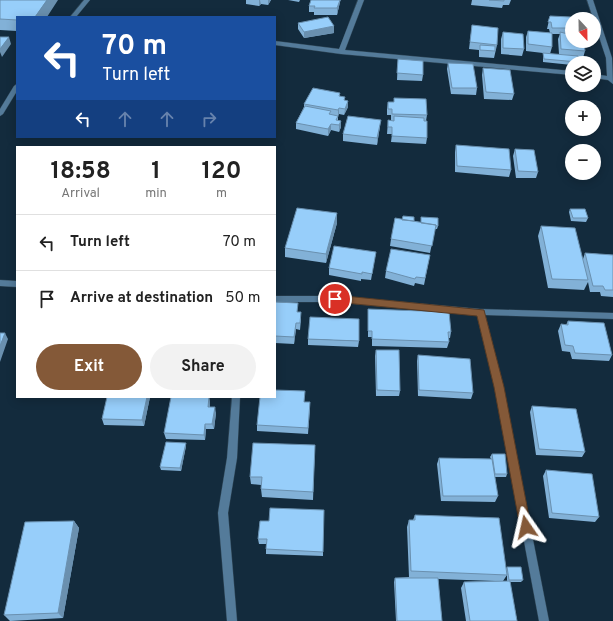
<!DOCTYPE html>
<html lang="en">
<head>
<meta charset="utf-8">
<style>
  body { margin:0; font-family:Overpass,sans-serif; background:#f2f2f2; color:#222; height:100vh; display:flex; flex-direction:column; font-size:15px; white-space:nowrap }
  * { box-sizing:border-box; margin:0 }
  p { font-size:13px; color:#767676 }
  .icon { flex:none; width:22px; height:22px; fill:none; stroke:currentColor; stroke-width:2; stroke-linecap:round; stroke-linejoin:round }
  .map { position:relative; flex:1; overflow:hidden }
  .drawer { position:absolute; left:16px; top:146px; width:260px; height:252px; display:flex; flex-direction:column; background:#fff; border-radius:0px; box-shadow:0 2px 10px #0003 }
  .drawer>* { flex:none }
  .banner { position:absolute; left:16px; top:16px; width:260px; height:122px; border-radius:0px; box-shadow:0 2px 10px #0003; background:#1a4fa0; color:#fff; overflow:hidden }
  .needle { width:26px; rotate:158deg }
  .buttons { position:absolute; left:565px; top:12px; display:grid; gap:8px }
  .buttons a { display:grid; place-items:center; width:36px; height:36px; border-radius:50%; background:#fff; box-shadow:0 2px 10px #0003; font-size:20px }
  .pin { position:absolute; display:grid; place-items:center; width:34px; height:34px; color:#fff; margin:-17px; border:2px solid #fff; border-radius:50%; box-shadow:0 1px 4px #0007 }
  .me { position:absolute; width:44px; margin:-22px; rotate:349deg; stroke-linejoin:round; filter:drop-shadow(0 0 3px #0008) }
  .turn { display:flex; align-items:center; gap:14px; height:84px; padding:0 20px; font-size:18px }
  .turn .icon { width:52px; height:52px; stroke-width:2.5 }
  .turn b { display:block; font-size:28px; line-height:34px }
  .lanes { display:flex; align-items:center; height:38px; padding:0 20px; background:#0003; justify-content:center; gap:20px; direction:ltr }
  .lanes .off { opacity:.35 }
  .eta { display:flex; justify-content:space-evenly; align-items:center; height:68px; text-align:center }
  .eta b { font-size:24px; font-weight:700; line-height:28px }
  .cta { display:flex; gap:8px; margin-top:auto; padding:8px 20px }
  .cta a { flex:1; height:46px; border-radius:24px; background:#845938; color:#fff; font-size:16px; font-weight:700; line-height:46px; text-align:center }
  .cta a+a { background:#f2f2f2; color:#222 }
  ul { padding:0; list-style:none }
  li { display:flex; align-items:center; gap:12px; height:56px; padding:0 20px; border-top:1px solid #e0e0e0 }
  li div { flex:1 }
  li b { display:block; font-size:15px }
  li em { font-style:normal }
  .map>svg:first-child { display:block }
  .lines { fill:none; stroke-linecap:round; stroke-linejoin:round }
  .street-casing { stroke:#304757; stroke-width:1 }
  .street { fill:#547b9a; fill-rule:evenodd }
  .wall { fill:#82b1d7; fill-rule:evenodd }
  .shaded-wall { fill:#6a90af }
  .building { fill:#97cefa; stroke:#6a90af }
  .route { fill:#845938; stroke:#563a24 }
</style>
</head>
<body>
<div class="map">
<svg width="613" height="621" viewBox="0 0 613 621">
  <rect width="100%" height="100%" fill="#132b3d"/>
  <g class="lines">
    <defs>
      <path id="street" d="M84,0H90L76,17H70Z
        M358,0H364L345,50L572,71V75L341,54L275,45V41L339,49Z
        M587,0H593L612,58L613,84L608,80L594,78V74L607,76L606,58Z
        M17,84V91L3,114L0,116V109L14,86Z
        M0,280L17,281V287L0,286Z
        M275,296H335L480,309L613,313V319L485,315L503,387L549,621H539L495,387L477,315L335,302H275Z
        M232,397H240L237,458L228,513L237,621H227L218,513L227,458Z"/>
    </defs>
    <use href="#street" class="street-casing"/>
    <use href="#street" class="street"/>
  </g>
  <path class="wall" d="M0,0L17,17V31L0,30Z
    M243,0H271L268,5L261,4L259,6L246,4V0Z
    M288,0H300L299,2Z
    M472,0H511L509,5H503L502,8L471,5Z
    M340,2L337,15H314V12H309V6Z
    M550,16L572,21V41L585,51L583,58L578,57V63H572V65L543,62V53L526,51V37L528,31L550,33L549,29H547ZM552,34H560L558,39L559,54H550L552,47Z
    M298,23L334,26V33L304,38L298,29Z
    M472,25L497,45L494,58L479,57V50L469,49Z
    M503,32L524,49L522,56L501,54V39Z
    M398,59L423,75L422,81L397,80Z
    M448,63L477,88L476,95L451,94L447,69Z
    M483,68L514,94L512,100L484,99L482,75Z
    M340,93V96L345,100L348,101V107L344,115L339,114L338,116V120L341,121V127L339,132L331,130L328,136L296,129V123L304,107V104Z
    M394,98L427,115L426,121L427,138L426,144L391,142L392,134H387L388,120L391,121V115H387V109L388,102H394Z
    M380,126L377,145L343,141V134Z
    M456,145L511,170L509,177L455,172V152Z
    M515,149L538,172L536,178H516L513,156Z
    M570,209L588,218L586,222L571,221L569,212Z
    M337,213V223L326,263L285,257V248Z
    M421,217L438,226L437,229H435L430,253L390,246L391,239L402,220L421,222Z
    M541,226L583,259L585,253L613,255V297L601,296L600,292H590L588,282L584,290L548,288L538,236Z
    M376,252L371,280L361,279V281L329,275V268Z
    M430,255L424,285L415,283L414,286L385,278L386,271Z
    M275,302L298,312L301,319L300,330L296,329L294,344L275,343Z
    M368,309L451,332L450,338H449V342L447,348L372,346V337H368Z
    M568,321L612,355L609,361L572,359L570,352L562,351L558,331L561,324L566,325Z
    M308,339L359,341L358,347L308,345Z
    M376,350L400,391L399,396H376L375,356Z
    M418,355L473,393L471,399L418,396L417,361Z
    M150,397L144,426L104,425L102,419Z
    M209,397L210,403V407L216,413L214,429H206L205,440L166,439L164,433Z
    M532,406L585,452L582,457L536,455L530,412Z
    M310,408L308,434L257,431V425Z
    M315,445L313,500L262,497L261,489V485L251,484L250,477Z
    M186,446L181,471L161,470L160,467Z
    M492,454L507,474L506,477H494L498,496L495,502L441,501L437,464L439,458L491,459L490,457Z
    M546,470L599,517L595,522L549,518L543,476Z
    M415,515L506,569L507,567L523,580L521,582H510L517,621H466L461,588L464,582L495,581L438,579L442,621H396L394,582L395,578L409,577L407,527L409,520H413ZM507,575V581H503Z
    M74,521L79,528L63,618L10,621L4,615Z
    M260,521L323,552V556L266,554V544H259L258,539Z"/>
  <path class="shaded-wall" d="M47,0H58L47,17H35Z
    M259,0H260L261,4L259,6Z
    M268,0H271L268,5Z
    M340,0H341L340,2L337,15V8Z
    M334,26V33L304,38V32Z
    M9,37L11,44L2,57L0,52V49Z
    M348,101V107L344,115L345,109Z
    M339,108V114L338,117V110Z
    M381,120L380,126L377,145V138Z
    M341,121V127L339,132V125Z
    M331,124V130L328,136V129Z
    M337,213V223L326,263V254Z
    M296,323V329L294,344V337Z
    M5,333L8,339L0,362V346Z
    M147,397H150L144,426L142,420Z
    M209,397L210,403L209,413L208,407Z
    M215,407L216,413L214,429L212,424Z
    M205,424L206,429L205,440L204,435Z
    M186,443V446L181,471L180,468Z
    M74,521L79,528L63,618L58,613Z"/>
  <path class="building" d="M0,0H47L35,17H17V20L0,19Z
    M311,0H340L337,8H314L315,6H309Z
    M489,0H504V1Z
    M550,16L571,17L572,21V28H552L551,22H548Z
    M328,17L334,26L304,32L298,23Z
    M472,25L498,28L497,45L470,42Z
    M528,31L552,33V47L528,44Z
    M503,32L523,34L524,49L503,48Z
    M560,32L572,35V41H584L585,51L561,49Z
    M0,37H9L0,49Z
    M480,45L495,46V51L480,50Z
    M543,53L578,56V62L544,59Z
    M398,59L423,61V75L397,73Z
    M448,63L473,64L477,88H452Z
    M483,68L510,70L514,94L486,92Z
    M313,88L340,93L339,96L345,97L344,100L348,101L345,109L339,108L338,110L304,104Z
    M394,98L426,99L427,115L392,114V109H388V102H394Z
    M305,106L331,111L329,114L338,116L336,120L341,121L339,125L331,124L328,129L296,123Z
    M348,116L381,120L377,138L343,134Z
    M394,116L424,118V121H427V138L392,136V127H388V120L394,121Z
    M456,145L509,149L511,170L457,166Z
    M515,149L534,150L538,172L518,171Z
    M297,208L337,213L326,254L285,248Z
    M570,209H585L588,218H573Z
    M403,216L414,217V221L402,220Z
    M421,217L438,218V226H436V225L421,223Z
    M395,218L436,225L432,246L391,239Z
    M541,226L575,228L588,280L552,279Z
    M334,246L376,252L372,274L362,272V274L329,268Z
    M391,249L430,255L425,278L416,277L415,279L386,271Z
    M585,253L613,255V290H605L603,286H593Z
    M275,302L298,303L297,312H301L300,323H296L294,337L275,336Z
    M368,309L449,312L451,332H448L449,342L372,339V331H368Z
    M310,317L359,319V341L308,339Z
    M568,321L604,323L612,355L575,353L573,346L565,345L561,324L568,325Z
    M0,333H5L0,346Z
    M376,350H399L400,391L377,390Z
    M418,355L470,359L473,393L419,390Z
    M275,390L305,391L304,402H310L308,428L257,425L260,397H275Z
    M107,397H147L142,420L102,419Z
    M171,397H209L208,407H215L212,424H205L204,435L164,433Z
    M532,406L576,409L585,452L539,449Z
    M166,442L186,443L180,468L160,467Z
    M253,443L315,445L313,492L261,489L262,477H250Z
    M492,454H505L507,474H495Z
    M439,458L492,459L498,496H443Z
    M546,470L592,474L599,517L552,513Z
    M270,508L324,510L323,552L266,549L267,539H258L260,521H269Z
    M415,515L499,518L507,575L411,571L409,520H415Z
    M74,521L58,613L4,615L25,522Z
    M507,567H521L523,580H509Z
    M395,578H438L442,621H397Z
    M510,581L517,621H470L464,582Z"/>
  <path class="route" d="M335,295L484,310L504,387L531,527L530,531L526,533L522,531L520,527L494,387L477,316L335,302L330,299Z"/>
</svg>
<div class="buttons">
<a><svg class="needle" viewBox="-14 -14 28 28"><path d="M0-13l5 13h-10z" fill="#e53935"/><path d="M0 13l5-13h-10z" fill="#767676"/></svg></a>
<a><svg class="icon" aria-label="layers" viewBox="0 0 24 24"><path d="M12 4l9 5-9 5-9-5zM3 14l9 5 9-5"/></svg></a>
<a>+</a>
<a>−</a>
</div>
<div class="pin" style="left:335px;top:299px;background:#d93025"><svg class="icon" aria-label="arrive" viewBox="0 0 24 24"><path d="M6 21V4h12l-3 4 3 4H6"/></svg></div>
<svg class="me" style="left:526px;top:527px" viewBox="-20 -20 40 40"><path d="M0-17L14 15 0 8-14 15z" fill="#845938" stroke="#fff" stroke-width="4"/></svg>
<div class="banner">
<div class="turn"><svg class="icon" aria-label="left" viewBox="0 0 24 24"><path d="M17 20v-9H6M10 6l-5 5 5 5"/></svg><div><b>70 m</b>Turn left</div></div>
<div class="lanes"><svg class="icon" aria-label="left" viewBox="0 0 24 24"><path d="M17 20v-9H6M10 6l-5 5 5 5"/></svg><svg class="icon off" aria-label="ahead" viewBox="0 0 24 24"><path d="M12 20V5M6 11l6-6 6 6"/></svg><svg class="icon off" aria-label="ahead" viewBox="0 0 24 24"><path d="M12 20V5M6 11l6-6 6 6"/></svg><svg class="icon off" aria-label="right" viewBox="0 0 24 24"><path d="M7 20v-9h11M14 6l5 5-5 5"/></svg></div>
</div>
<section class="drawer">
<div class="eta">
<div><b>18:58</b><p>Arrival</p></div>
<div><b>1</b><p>min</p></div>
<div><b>120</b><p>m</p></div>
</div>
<ul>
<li><svg class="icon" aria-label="left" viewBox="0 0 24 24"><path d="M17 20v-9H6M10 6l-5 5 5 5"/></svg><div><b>Turn left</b></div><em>70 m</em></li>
<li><svg class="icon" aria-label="arrive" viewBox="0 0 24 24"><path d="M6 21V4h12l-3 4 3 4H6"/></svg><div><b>Arrive at destination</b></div><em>50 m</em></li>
</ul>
<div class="cta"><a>Exit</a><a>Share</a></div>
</section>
</div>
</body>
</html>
